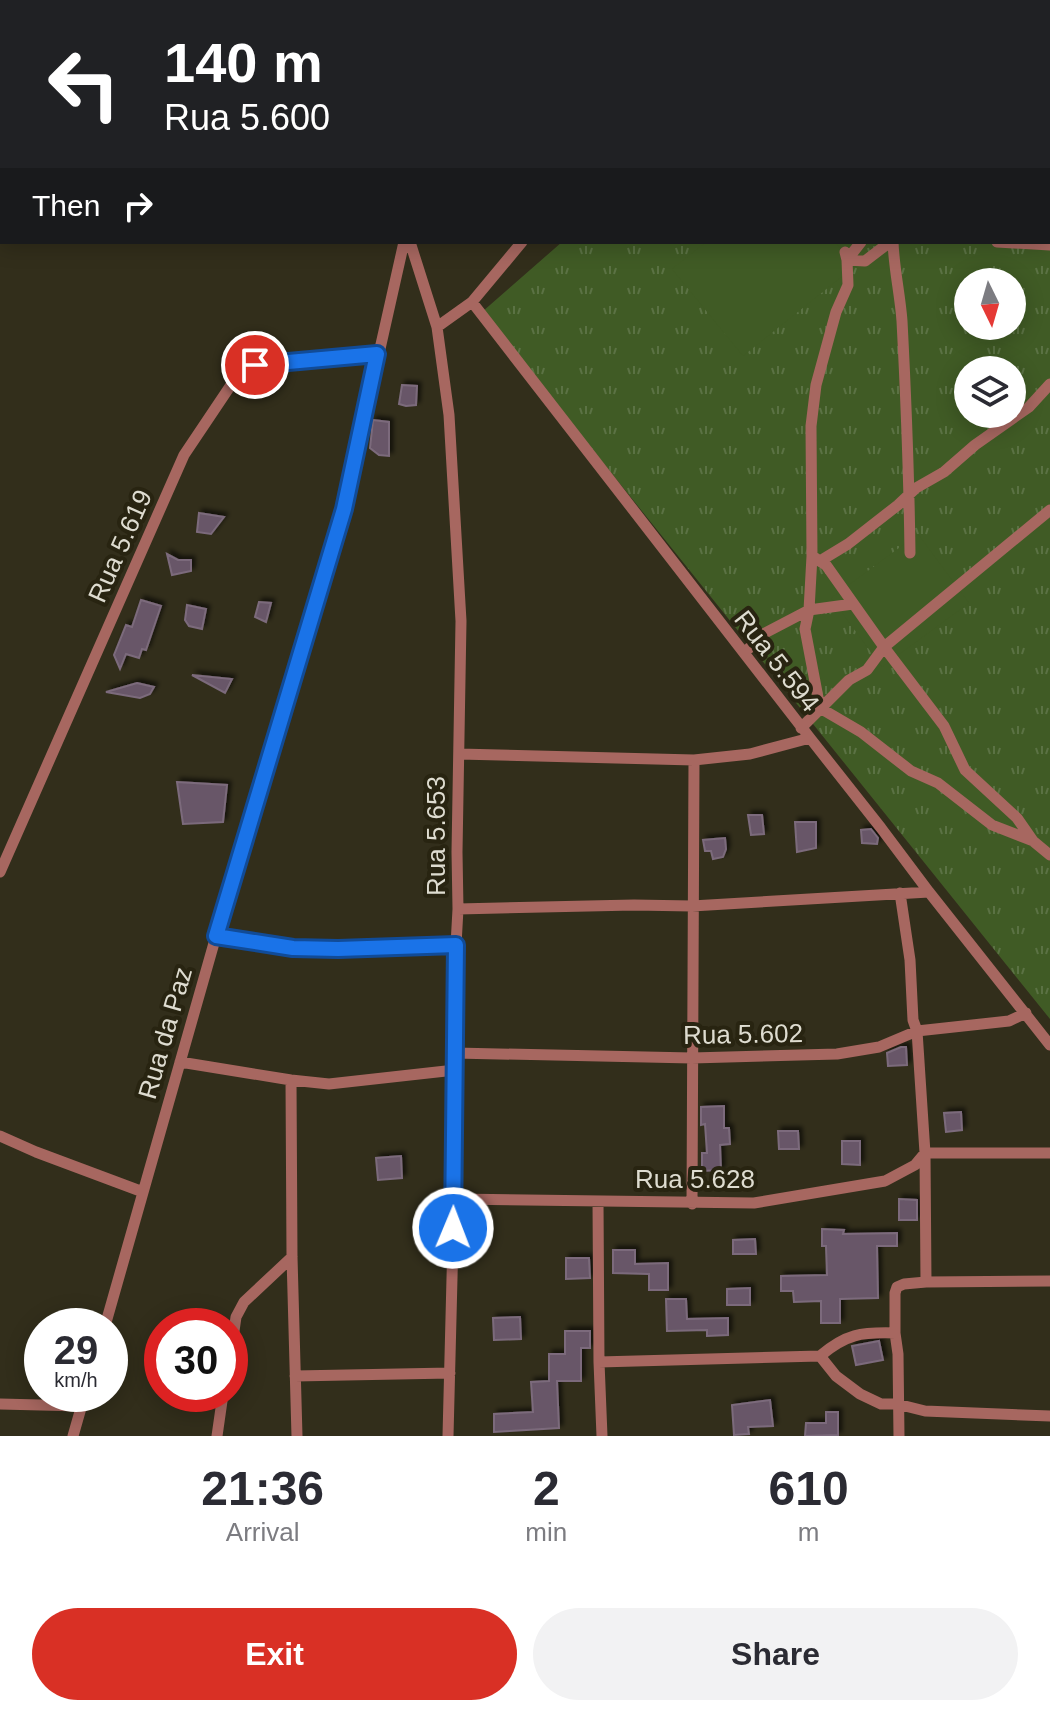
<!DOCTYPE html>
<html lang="en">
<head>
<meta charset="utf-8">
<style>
  body { margin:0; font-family:Helvetica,sans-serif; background:#f2f2f3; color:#2b2b33; height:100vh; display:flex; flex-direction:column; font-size:30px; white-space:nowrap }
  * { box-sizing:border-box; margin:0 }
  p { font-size:26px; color:#7c7c81 }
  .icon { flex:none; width:44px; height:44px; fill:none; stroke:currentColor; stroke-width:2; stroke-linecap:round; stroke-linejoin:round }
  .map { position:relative; height:1436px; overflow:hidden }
  .details { display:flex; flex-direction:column; background:#fff; flex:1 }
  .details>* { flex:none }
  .hud { position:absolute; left:0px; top:0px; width:1050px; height:244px; box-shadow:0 4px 20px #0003; background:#202124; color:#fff; overflow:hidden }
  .needle { width:52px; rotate:175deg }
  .buttons { position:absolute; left:954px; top:268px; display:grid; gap:16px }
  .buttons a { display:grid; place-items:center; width:72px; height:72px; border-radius:50%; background:#fff; box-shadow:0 4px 20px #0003; font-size:40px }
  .speed { position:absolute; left:24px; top:1308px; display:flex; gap:16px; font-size:40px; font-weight:700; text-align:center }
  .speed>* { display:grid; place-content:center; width:104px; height:104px; border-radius:50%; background:#fff; box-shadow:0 4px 20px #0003; line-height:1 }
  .speed small { font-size:20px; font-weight:400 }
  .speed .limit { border:12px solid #d22; background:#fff; color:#111 }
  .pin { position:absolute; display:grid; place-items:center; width:68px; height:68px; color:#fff; margin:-34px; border:4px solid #fff; border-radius:50%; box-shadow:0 2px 8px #0007 }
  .me { position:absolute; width:88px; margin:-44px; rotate:1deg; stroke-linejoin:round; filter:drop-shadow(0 0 6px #0008) }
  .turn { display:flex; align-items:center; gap:28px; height:168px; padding:0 32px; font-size:36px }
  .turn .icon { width:104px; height:104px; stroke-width:2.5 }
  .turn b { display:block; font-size:56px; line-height:68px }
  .then { display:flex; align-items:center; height:76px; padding:0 32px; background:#0003; gap:16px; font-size:30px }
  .eta { display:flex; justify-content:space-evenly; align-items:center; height:136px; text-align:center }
  .eta b { font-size:48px; font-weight:700; line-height:56px }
  .button { display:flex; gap:16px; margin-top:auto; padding:16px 32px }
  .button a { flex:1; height:92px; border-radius:48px; background:#d93025; color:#fff; font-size:32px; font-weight:700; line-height:92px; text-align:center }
  .button a+a { background:#f2f2f3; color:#2b2b33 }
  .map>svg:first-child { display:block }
  .grass { fill:url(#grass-tufts); fill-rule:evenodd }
  .park { fill:#405b25 }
  .building { fill:#675767; stroke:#7c6b7c; stroke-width:2; filter:url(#shadow) }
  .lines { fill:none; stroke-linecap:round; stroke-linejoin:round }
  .minor { stroke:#a76760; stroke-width:11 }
  .route-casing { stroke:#114b97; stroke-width:20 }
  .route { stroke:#1a73e8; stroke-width:14 }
  .labels { text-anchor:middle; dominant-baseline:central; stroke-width:8; stroke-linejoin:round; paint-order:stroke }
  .street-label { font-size:26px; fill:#dedcd0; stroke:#282411 }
</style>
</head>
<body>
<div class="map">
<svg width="1050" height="1436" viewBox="0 0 1050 1436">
  <defs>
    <pattern id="grass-tufts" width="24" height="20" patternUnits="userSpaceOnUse" patternTransform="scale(2)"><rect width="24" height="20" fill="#405b25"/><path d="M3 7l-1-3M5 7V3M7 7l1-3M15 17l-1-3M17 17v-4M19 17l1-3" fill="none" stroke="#5b7244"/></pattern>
    <filter id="shadow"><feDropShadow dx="3.5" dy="-3.5" stdDeviation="2" flood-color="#0009"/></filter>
  </defs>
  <rect width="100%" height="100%" fill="#322e1b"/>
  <path class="grass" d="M855,0H1050V1019L482,312L562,242H1048V2H852ZM968,282H1012V326H968ZM968,370H1012V414H968Z"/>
  <path class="park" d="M706,242H835L855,266L743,356L672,269Z
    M918,534L969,603L882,667L831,598Z"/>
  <path class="building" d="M402,385L417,386L416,405L406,406L399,404Z
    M373,420L389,422V456L379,455L370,448Z
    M199,513L224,517L211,534L197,532Z
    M167,554L178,560H191V571L172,575Z
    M141,600L161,606L146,650L142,649L139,658L126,654L120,669L114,655L126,625L132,627Z
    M259,602L271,603L266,622L255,617Z
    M187,605L206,609L202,629L189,626L185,620Z
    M192,675L232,679L225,693Z
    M137,683L154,687L150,694L140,698L106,692Z
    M177,782L227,785L223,822L183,824Z
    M748,815H762L764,834L751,835Z
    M795,822H816V848L797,852Z
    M871,829L878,838L877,844L862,843L861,830Z
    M725,838L726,849L723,857L713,859L711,851H705L703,840Z
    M901,1047H906L907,1065L888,1066L887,1053Z
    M724,1106V1128H729L730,1144L720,1145L721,1170L702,1171V1153H707L705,1124L701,1125V1107Z
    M961,1112L962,1130L946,1132L944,1113Z
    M778,1131H798L799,1149H779Z
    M842,1141H860V1165L842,1164Z
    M401,1156L402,1178L378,1180L376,1158Z
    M899,1199L917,1200V1220H899Z
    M822,1229L844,1230L843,1234L897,1233V1246H877L878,1298L840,1299V1323H821V1301L794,1302L793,1291H781V1276L827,1275L826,1246H822Z
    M755,1239L756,1254H733V1240Z
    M613,1250H635V1264L668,1263V1290H649V1274L613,1273Z
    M566,1258H589L590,1278L566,1279Z
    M750,1288V1305H727V1289Z
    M666,1299H686L687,1319L728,1318V1335L707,1336V1330L667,1331Z
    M520,1317L521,1339L494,1340L493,1318Z
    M565,1331H590V1348H581V1381H557L559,1428L494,1432V1414L533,1412L531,1382L549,1381V1354H565Z
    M879,1341L883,1360L856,1365L852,1346Z
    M770,1400L773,1426L748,1427L749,1434L734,1435L732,1405Z
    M826,1412H838V1435L805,1436L806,1423H826Z"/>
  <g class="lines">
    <path class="minor" d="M982,0L984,2
      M455,2V0
      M694,2L695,0
      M924,2V0
      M1048,83L1050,85
      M410,242L437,327L449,415L461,621L457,852L458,909L456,945L454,1199L448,1436
      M893,242C894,269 900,294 902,321C906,398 909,476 910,553
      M997,242L1050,245
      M845,252L847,260L848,285L836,312L816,385L811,426L812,556L809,610L805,629L820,708L861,732L911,771L938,783L992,825L1033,841
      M847,260L865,261L890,242
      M847,260L861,242
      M472,302L810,738L881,828L929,892L1050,1045
      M437,327L472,302L522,242
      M812,556L826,565L884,647L944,726L965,770L1017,818L1033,841L1050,855
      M820,561L848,544L898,505L916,488L944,472L975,445L1029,407L1050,384
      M744,653L765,633L809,610L853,604
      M801,728L849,680L867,670L884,647L1050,510
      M459,754L694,760L750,754L810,738
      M0,872L184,455L239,373L255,365L272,363L377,354
      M458,909L634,905L692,906L929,892
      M216,936L293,948L338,949L456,945
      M455,1053L692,1058L837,1054L879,1047L917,1031L1009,1021L1026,1013
      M180,1062L291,1080L329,1084L455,1070
      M291,1080L292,1257L297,1436
      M0,1136L36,1152L143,1192
      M454,1199L754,1203L885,1181L915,1165L925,1153H1050
      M598,1201L599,1362L602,1436
      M692,1204L694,760
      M926,1282L1050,1281
      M105,1326L216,936L344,509L404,242
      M820,1356L836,1376L860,1394L881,1404H897L925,1411L1050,1416
      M820,1356C846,1334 861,1332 895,1333
      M230,1359L236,1317L244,1302L292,1257
      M599,1362L820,1356
      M295,1376L450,1373
      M0,1404L81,1406
      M73,1436L85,1394
      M217,1436L223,1394
      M899,1436L898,1354L895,1333V1293L897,1287L904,1284L926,1282L925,1153L917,1031L913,1020L910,960L900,893"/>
  </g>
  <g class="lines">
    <defs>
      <path id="route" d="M255,365L377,354L344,509L216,936L293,948L338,949L456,945L453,1228"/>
    </defs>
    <use href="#route" class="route-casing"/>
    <use href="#route" class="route"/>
  </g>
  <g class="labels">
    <g class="street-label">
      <text transform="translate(120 546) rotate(-66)">Rua 5.619</text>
      <text transform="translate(777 661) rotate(52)">Rua 5.594</text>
      <text transform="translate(436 836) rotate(-90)">Rua 5.653</text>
      <text transform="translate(165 1033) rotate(-74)">Rua da Paz</text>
      <text transform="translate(743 1034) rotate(-1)">Rua 5.602</text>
      <text x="695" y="1179">Rua 5.628</text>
    </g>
  </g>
</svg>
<div class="buttons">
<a><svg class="needle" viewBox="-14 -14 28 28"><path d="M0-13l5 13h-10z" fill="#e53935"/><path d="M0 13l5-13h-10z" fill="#7c7c81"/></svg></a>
<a><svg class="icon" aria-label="layers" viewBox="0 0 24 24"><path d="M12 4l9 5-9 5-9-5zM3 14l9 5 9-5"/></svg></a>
</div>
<div class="speed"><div>29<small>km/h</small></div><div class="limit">30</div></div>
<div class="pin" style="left:255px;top:365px;background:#d93025"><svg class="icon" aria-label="arrive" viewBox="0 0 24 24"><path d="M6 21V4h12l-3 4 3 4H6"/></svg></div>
<svg class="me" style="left:453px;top:1228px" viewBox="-20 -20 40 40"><circle r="17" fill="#1a73e8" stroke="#fff" stroke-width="3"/><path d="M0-11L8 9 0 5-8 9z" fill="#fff"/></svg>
<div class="hud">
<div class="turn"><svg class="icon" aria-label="left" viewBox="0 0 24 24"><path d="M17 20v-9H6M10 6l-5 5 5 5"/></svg><div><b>140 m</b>Rua 5.600</div></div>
<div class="then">Then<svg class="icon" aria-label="right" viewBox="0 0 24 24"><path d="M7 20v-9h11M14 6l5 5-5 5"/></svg></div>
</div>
</div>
<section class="details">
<div class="eta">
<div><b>21:36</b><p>Arrival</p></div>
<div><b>2</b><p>min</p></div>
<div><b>610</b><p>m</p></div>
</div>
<div class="button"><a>Exit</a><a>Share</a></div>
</section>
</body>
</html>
